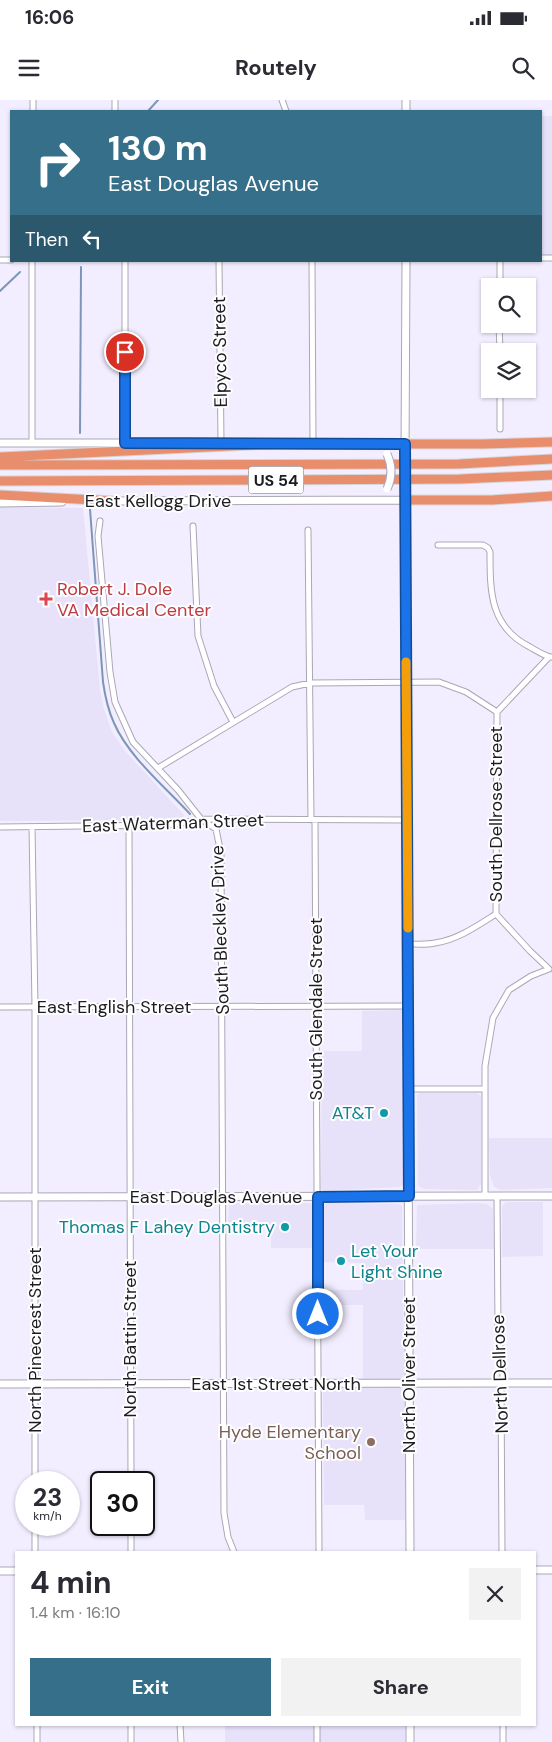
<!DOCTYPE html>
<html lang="en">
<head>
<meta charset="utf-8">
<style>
  body { margin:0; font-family:"DM Sans",sans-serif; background:#f2f2f3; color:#2b2b33; height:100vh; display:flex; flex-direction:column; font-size:19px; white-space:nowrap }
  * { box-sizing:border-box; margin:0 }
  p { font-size:16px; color:#7c7c81 }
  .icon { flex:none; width:28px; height:28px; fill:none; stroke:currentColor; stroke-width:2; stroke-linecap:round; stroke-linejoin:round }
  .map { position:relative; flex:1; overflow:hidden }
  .side { position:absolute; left:15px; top:1451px; width:521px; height:175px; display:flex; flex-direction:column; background:#fff; border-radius:0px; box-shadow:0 1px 4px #0004 }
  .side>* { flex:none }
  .top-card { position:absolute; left:10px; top:10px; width:532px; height:152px; border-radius:0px; box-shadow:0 1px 4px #0004; background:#366f89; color:#fff; overflow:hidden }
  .controls { position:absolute; left:481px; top:178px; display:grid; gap:10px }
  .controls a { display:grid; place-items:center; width:55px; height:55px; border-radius:0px; background:#fff; box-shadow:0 1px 4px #0004; font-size:25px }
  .speed { position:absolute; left:15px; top:1371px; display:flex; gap:10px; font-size:25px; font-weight:700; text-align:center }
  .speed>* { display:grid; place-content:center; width:65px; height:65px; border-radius:50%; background:#fff; box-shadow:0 1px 4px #0004; line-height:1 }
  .speed small { font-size:12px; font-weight:400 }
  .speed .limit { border:2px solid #111; border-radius:8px; background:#fff; color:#111 }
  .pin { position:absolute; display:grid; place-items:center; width:42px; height:42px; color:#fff; margin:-21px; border:2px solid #fff; border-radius:50%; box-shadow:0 1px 5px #0007 }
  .me { position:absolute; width:55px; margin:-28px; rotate:0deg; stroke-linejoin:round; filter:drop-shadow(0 0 4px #0008) }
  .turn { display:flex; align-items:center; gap:18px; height:105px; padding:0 15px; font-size:22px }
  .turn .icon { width:65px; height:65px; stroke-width:2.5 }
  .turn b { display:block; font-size:35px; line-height:42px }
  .then { display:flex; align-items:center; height:48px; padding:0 15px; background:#0003; gap:10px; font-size:19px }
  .round { display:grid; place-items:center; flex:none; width:52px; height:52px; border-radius:0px; background:#f2f2f3 }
  .head { display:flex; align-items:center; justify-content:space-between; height:85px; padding:0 15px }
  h1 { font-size:30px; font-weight:700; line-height:38px }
  .cta { display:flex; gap:10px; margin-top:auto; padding:10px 15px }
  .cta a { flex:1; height:58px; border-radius:0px; background:#366f89; color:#fff; font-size:20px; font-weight:700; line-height:58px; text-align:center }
  .cta a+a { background:#f2f2f3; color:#2b2b33 }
  .status { display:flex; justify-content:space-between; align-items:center; height:35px; padding:0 25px; background:#fff; direction:ltr }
  .status svg { height:14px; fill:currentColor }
  header { display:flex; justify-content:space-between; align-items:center; height:65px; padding:0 15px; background:#fff; font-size:22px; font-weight:700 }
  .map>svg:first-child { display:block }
  .built { fill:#e7e1f9 }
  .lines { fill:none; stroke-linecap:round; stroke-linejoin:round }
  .stream { stroke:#7c96b9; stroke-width:2 }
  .street-casing { stroke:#aaa7b6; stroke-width:7 }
  .secondary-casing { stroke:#aaa7b6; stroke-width:9 }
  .highway-casing { stroke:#d6d6d7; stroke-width:11 }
  .street { stroke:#fff; stroke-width:5 }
  .secondary { stroke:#fff; stroke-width:7 }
  .highway { stroke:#e98e6c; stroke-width:9 }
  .secondary-bridge-casing { stroke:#aaa7b6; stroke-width:9; stroke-linecap:butt }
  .secondary-bridge { stroke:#fff; stroke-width:7 }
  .route-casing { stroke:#114b97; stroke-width:12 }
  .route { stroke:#1a73e8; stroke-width:9 }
  .slow { stroke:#f59e0b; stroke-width:9 }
  .health-dot { fill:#e0444e; stroke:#fefefe; stroke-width:2 }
  .culture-dot { fill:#0f9aa8; stroke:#fefefe; stroke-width:2 }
  .education-dot { fill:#8d6e63; stroke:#fefefe; stroke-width:2 }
  .labels { text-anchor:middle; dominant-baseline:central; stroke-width:4; stroke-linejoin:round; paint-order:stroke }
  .shield { fill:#fefefe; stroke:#605f63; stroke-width:1 }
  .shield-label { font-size:16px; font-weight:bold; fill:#1c1b21 }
  .street-label { font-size:18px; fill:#1c1b21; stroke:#fefefe }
  .health-label { font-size:18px; fill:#be3a42; stroke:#fefefe; text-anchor:start }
  .culture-label { font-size:18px; fill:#0d838f; stroke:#fefefe; text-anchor:end }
  .education-label { font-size:18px; fill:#785e54; stroke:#fefefe; text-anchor:end }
</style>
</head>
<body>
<div class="status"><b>16:06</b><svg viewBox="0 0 49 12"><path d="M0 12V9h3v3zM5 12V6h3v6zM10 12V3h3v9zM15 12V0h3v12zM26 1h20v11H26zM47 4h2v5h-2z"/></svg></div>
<header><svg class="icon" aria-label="menu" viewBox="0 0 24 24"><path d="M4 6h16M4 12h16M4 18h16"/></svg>Routely<svg class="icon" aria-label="search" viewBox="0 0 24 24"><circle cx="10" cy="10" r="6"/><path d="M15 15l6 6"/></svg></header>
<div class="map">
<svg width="552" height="1642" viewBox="0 0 552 1642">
  <rect width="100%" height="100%" fill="#f2eeff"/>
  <path class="built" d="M541,16H552V155H541Z
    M0,407L83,408L100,590L104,609L112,632L125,651L185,716L176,720H165L0,721Z
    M402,910L404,915V1085L399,1087L323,1091L321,1088L322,951H362V911Z
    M420,993H477L480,995L481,997V1084L477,1090L424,1089L418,1086L417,995Z
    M489,1038H552V1088L501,1090L494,1087L490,1075Z
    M506,1102H543V1156L502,1157V1106Z
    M229,1103H309L312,1104L314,1107V1148H271V1127H228Z
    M327,1103L399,1104L402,1106L404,1275L401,1279H363V1205H323V1190H363L362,1163L323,1162L322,1113L325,1104Z
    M478,1103L487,1104L493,1109L494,1149H416L417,1106L419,1105Z
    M399,1287L403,1289L405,1295V1420H365L364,1405H324L323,1290L326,1288Z
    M225,1625H405V1642H225Z"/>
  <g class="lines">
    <path class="stream" d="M148,11L158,0
      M0,191L20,172
      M80,333L81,167
      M90,409L103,582C105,596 108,610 114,623C128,656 166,688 190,714"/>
    <defs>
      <path id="street" d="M282,0L286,11
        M33,11V0
        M115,11V0
        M541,158H552
        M0,160H11
        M125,161V343
        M219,161L221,343
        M312,161L313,345
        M500,186V161
        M499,224L500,251
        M500,289V329
        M32,343V161
        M100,421L98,436L110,572L115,602L133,642L178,690L201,719L216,729L221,754L224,1413L228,1437L234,1452
        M193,426L198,536L214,586L233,622
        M308,430L311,720
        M438,445H483L488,448L490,452C490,492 490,527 530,547C537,551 544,556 551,557
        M158,668L292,587L310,583L439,582L466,592L497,612
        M315,720L319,1452
        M129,725L131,1382
        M0,727L168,725L199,720L201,719L407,720
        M32,727L35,907V1382
        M408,844C417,844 426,845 435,843C457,840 477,826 496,814
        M0,907L408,906
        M409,989H485
        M485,1096V966L493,918L509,890L531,876L549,869L530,851L496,814L497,612L549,557
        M497,1096L498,1229L503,1276L501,1283L502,1452
        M35,1425V1452
        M131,1425V1452
        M37,1625V1642
        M180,1625L181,1642
        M503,1625V1642
        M131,1642V1625
        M317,1642V1625"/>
      <path id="secondary" d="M406,11V0
        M0,343H214
        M268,344H405
        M405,355L406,161
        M405,397L410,1452
        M110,401L405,400
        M0,403L62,402
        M0,1097L552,1096
        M0,1284L552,1283
        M535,1470H552
        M0,1471H16
        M410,1625V1642"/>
      <path id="highway" d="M405,344H483L552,342
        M0,357L272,344
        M0,365L459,364L552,359
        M0,381L460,379L552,375
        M0,395L114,401
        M405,400H492L552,396"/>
    </defs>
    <use href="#street" class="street-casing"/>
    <use href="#secondary" class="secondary-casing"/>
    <use href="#highway" class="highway-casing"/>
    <use href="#street" class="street"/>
    <use href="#secondary" class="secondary"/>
    <use href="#highway" class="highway"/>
    <defs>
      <path id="secondary-bridge" d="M387,354C392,365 392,378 387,389
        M405,355V391"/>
    </defs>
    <use href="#secondary-bridge" class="secondary-bridge-casing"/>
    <use href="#secondary-bridge" class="secondary-bridge"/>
  </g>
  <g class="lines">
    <defs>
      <path id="route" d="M125,252V343L405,344L409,1096L318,1097V1214"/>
    </defs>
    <use href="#route" class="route-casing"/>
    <use href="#route" class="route"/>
    <path class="slow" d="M406,562L408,828"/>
  </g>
  <path class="health-dot" d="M43.5 491.5h5v5h5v5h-5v5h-5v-5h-5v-5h5z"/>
  <g class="culture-dot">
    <circle cx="384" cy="1013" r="5"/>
    <circle cx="285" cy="1127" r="5"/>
    <circle cx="341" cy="1161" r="5"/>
  </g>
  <circle class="education-dot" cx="371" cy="1342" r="5"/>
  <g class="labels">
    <rect class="shield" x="248.5" y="366.5" width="55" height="27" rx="4"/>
    <g class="shield-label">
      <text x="276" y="380">US 54</text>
    </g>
    <g class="street-label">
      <text transform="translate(220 252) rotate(-91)">Elpyco Street</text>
      <text x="158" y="401">East Kellogg Drive</text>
      <text transform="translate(496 714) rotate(-90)">South Dellrose Street</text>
      <text transform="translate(173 723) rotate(-2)">East Waterman Street</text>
      <text transform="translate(220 830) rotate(-92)">South Bleckley Drive</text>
      <text x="114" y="907">East English Street</text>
      <text transform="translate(316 909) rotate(-90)">South Glendale Street</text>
      <text x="216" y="1097">East Douglas Avenue</text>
      <text transform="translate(130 1239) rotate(-90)">North Battin Street</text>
      <text transform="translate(35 1240) rotate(-90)">North Pinecrest Street</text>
      <text transform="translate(500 1274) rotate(-92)">North Dellrose</text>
      <text transform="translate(409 1275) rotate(-90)">North Oliver Street</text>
      <text x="276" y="1284">East 1st Street North</text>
    </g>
    <g class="health-label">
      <text x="57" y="489">Robert J. Dole<tspan x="57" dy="21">VA Medical Center</tspan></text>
    </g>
    <g class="culture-label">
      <text x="374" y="1013">AT&amp;T</text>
      <text x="275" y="1127">Thomas F Lahey Dentistry</text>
      <text x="351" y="1151" text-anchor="start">Let Your<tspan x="351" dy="21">Light Shine</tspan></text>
    </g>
    <g class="education-label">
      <text x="361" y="1332">Hyde Elementary<tspan x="361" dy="21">School</tspan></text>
    </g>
  </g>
</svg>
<div class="controls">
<a><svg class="icon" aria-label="search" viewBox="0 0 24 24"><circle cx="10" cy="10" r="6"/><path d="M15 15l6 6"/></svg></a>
<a><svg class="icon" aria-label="layers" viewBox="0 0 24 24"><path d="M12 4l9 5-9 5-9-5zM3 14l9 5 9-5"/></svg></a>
</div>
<div class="speed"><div>23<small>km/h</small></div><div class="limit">30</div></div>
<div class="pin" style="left:125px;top:252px;background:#d93025"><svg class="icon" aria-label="arrive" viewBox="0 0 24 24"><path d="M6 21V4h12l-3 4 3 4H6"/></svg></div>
<svg class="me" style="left:318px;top:1214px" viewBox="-20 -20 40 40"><circle r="17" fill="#1a73e8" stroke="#fff" stroke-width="3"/><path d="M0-11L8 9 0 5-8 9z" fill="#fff"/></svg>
<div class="top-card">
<div class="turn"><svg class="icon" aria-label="right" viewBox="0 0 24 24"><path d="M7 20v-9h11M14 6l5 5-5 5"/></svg><div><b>130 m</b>East Douglas Avenue</div></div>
<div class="then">Then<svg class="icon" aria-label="left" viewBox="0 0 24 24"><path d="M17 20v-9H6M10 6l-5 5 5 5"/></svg></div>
</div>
<section class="side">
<div class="head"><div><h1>4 min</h1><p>1.4 km · 16:10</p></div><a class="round"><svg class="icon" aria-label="close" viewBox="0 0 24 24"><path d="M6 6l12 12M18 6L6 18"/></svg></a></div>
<div class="cta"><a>Exit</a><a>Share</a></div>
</section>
</div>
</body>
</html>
